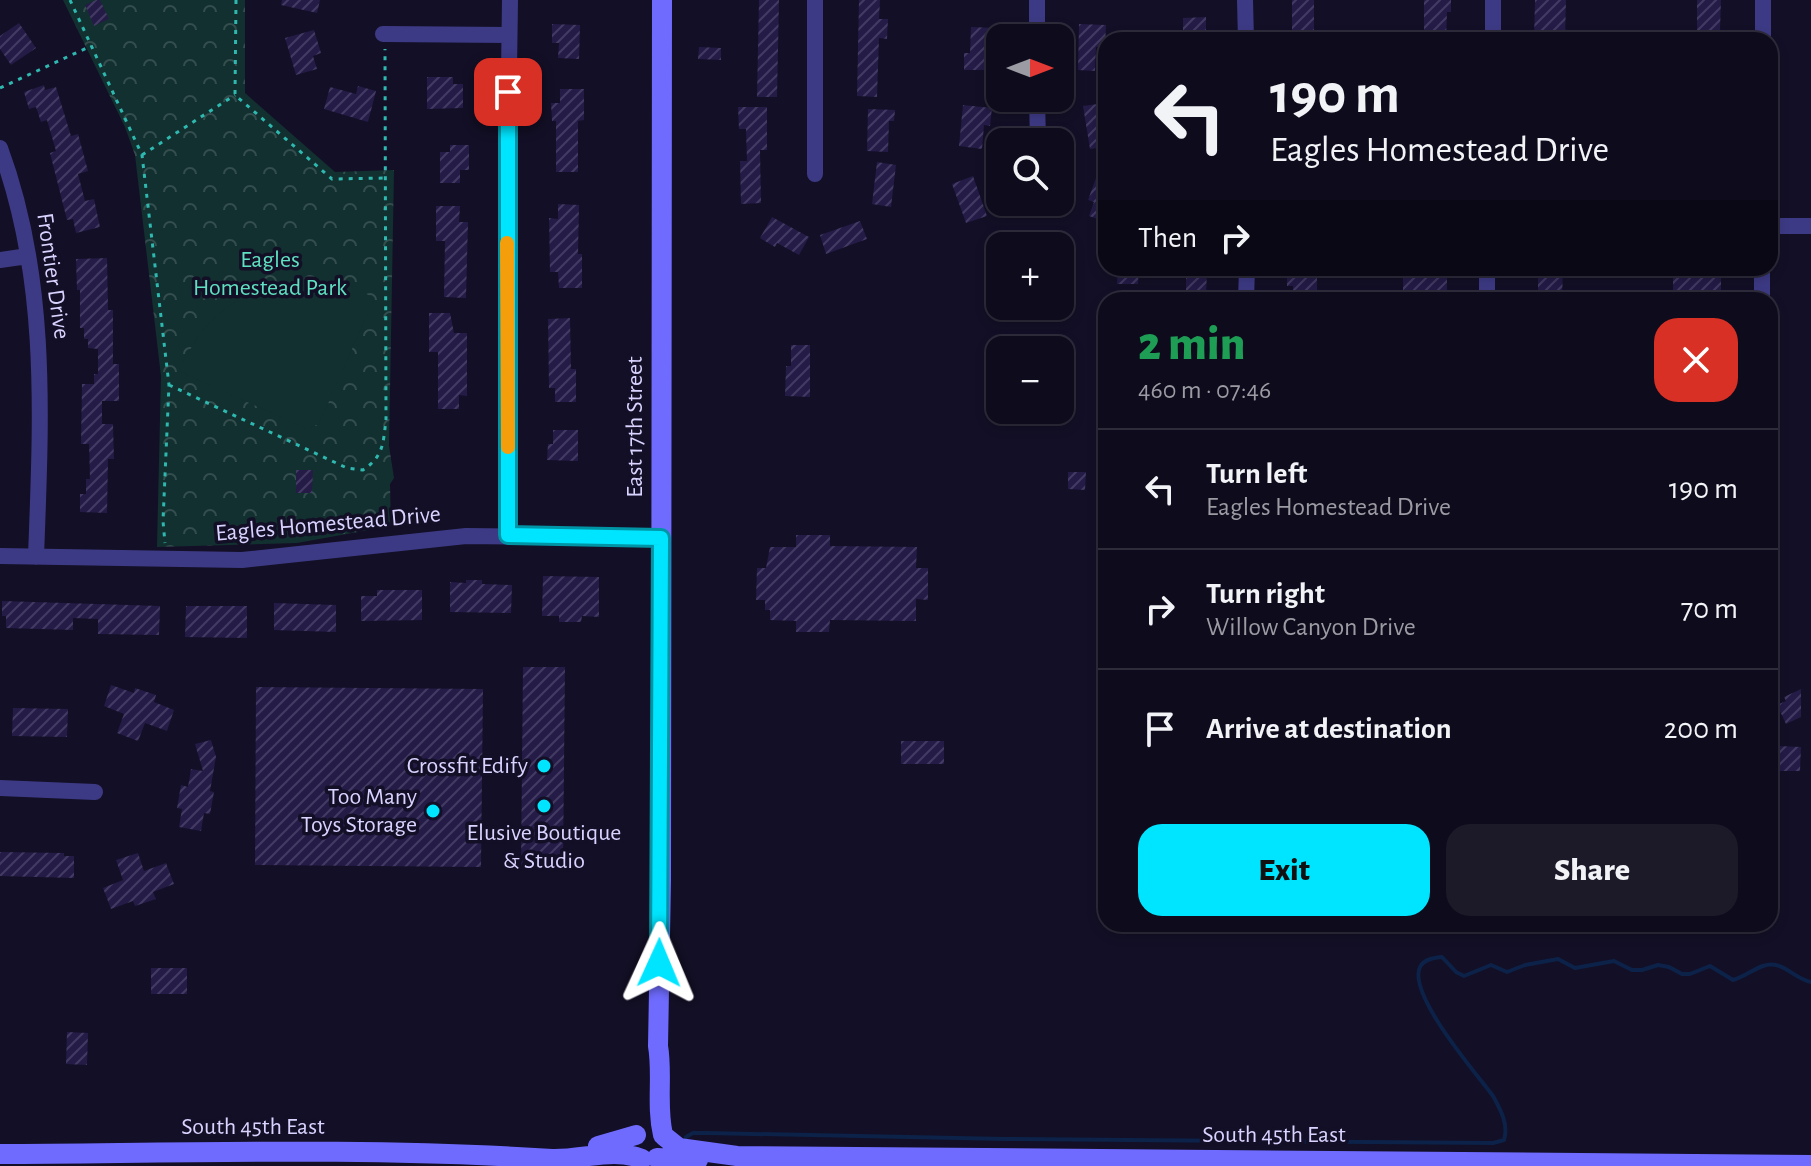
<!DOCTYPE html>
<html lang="en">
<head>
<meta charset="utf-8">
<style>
  body { margin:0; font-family:"Alegreya Sans",sans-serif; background:#1c1929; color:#f1f3f6; height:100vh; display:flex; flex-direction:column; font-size:30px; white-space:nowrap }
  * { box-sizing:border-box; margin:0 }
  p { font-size:26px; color:#9b9ba3 }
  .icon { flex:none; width:44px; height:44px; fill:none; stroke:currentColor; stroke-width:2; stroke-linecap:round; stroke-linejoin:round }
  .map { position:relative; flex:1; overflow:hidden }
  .details { position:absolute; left:1098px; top:292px; width:680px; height:640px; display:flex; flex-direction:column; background:#0e0b1c; border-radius:24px; box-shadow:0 4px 12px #0003,0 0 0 2px #2e2b3b }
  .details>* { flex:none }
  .guide { position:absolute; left:1098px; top:32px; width:680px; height:244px; border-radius:24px; box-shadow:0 4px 12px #0003,0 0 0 2px #2e2b3b; background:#0e0b1c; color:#f1f3f6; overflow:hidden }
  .needle { width:52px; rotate:90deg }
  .controls { position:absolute; left:986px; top:24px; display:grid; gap:16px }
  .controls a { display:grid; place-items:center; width:88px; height:88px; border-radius:16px; background:#0e0b1c; box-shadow:0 4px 12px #0003,0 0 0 2px #2e2b3b; font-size:40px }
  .pin { position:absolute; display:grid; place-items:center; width:68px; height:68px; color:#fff; margin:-34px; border-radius:16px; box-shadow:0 4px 12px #0006 }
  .me { position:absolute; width:88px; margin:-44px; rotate:1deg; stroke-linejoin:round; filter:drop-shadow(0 0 6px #0008) }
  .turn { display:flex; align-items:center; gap:28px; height:168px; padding:0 40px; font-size:36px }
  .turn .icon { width:104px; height:104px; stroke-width:2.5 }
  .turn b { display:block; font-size:56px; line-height:68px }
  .then { display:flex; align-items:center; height:76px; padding:0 40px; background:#0003; gap:16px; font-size:30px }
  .round { display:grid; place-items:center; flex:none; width:84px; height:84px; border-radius:24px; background:#1c1929 }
  .head { display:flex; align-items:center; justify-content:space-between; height:136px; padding:0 40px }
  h1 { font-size:48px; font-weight:800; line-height:60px; color:#1e9e55 }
  .button { display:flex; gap:16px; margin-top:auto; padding:16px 40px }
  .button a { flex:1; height:92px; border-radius:24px; background:#00e5ff; color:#111; font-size:32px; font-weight:800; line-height:92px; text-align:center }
  .button a+a { background:#1c1929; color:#f1f3f6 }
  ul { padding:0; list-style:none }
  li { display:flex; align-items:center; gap:24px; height:120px; padding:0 40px; border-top:2px solid #2e2b3b }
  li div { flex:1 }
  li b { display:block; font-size:30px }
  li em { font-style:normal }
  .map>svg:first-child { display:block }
  .forest { fill:url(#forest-crowns) }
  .pitch { fill:#12302f }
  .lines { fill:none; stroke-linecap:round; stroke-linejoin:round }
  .stream { stroke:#0c2248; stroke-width:4 }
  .building { fill:url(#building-hatch) }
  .path { stroke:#2fb8b0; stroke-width:3; stroke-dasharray:4 6; stroke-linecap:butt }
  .street { stroke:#3d3a85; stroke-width:16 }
  .secondary { stroke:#6f6bff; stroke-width:20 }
  .route-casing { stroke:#0095a6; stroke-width:20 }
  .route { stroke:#00e5ff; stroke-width:14 }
  .slow { stroke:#f59e0b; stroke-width:14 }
  .poi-dot { fill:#00e5ff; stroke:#130f26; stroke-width:3 }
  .labels { text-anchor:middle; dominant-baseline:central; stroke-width:7; stroke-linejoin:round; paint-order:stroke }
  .park-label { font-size:24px; fill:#5fe0c0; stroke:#130f26 }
  .street-label { font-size:24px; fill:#d9d4ff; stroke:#130f26 }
  .poi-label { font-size:24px; fill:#d9d4ff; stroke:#130f26; text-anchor:end }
</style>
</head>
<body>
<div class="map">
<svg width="1811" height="1166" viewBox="0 0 1811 1166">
  <defs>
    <pattern id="forest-crowns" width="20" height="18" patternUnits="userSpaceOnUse" patternTransform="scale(2)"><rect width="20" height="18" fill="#12302f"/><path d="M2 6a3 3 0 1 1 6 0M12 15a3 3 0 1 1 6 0" fill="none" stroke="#344d4e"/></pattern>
    <pattern id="building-hatch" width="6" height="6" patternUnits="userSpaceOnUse" patternTransform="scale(2)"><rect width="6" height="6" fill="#241b47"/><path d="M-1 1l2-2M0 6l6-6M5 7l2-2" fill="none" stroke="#433b63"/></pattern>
  </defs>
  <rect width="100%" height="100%" fill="#130f26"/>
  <path class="forest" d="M63,0H245V93L335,172L394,170L389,446L394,478L390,484L391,526L297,543L157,547L161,376L135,155L125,127Z"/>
  <path class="pitch" d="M307,279L356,287L374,299L319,424L307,429L179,371C206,312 243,287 307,279Z"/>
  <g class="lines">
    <path class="stream" d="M686,1137L693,1133H708L1006,1139L1493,1143L1504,1140C1509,1124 1500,1109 1493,1096C1476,1073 1407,994 1420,967C1424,959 1434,958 1442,957L1456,972L1464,976L1491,965L1507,972L1525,965L1558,959L1575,968L1614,961L1632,970H1642L1658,965L1669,967L1682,974H1690L1710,966L1733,980C1744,977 1752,970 1763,966C1782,959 1794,979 1811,982"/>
  </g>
  <path class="building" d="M96,0H100L109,19L94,26L85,5Z
    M282,0H320L317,13L281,5Z
    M759,0H779L777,97H757Z
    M859,0H880L879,19H888L887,39L879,38L877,97L857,96Z
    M1292,0H1314V38H1292Z
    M1424,0H1451V12H1447L1446,40H1424Z
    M1535,0H1566L1565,40H1534Z
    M1697,0H1721L1720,30H1715V40H1697Z
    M1206,17V40H1183V18Z
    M19,23L36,48L11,65L0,49V36Z
    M552,24L580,25L579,59L558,58L559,43H552Z
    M1079,24L1106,25L1105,47H1096L1095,71L1078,70Z
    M971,27L995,28L994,55H991V70H964V53H970Z
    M314,30L321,53L313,56L317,69L296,75L285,38Z
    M699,47L721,48V60L698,59Z
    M427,77H453V84H463V108L427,109Z
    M44,85L45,90L56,87L71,136L78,134L88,171L78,174L85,201L94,199L100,227L76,233L73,219L67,220L50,153L56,151L47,120L41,122L36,107L29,109L24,92Z
    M358,86L376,91L368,122L324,109L330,87L356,94Z
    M560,89H584V120L578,121V172H556V121H552L551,103H560Z
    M1105,103L1106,147L1090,149L1083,106Z
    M963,105L992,108L990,126L984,125L982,149L959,146Z
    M738,107H767V150H760L761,203L741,204L740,161H747L746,129H739Z
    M868,109L895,110L894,121H889L888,152L867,151Z
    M450,145H469V170H460V183H440V152H450Z
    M877,162L896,165L891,207L872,204Z
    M1104,172L1106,173V222L1089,216L1094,202L1088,200L1096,178L1101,180Z
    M973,176L987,216L966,223L952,184Z
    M558,204L579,205L578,254H582V288H559L558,272H550L549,218L558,219Z
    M436,206H460L459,222H468L466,298L444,297L445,241H436Z
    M772,217L809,237L799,255L777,243L775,247L760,238Z
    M860,221L867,239L826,254L820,235Z
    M107,258L108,310H113V364H119V401H102V424H113L114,459H108L107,513L80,512V494H86V479H90L89,444H81L82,384H94V374H98V349L88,348V339H84V328H80V290H77L76,259Z
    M1118,268H1139L1138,284H1117Z
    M1186,268H1207L1206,300H1186Z
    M1287,268H1306V278H1317V300H1293V286H1287Z
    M1403,268H1447V291L1403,290Z
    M1538,268H1563L1562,300H1538Z
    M1673,272H1721V296L1673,295Z
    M429,313H450L454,333H467V396L459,395V409H438V352H429Z
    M570,318L571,369H576V402H555V388H549L548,319Z
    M791,345H810V397L785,396L786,366H791Z
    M553,430H578V461L547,460L548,444H553Z
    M296,470H313L312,493H296Z
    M1068,472H1086L1085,490L1068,489Z
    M796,535H830V546L917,547L916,568H928V600L916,599V621L830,620L829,632H796V621L770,620V610H765V600H756L757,568H766L770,547H796Z
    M543,576L599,577V617L582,616L581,622H559V616H542Z
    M466,580H482V584L512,585L511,613L450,612V582L466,583Z
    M377,590H422V620L361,621V596H377Z
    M2,601L160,606L159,635L98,634V619L73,618V630L6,628V616H2Z
    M274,603L336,605V632L274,630Z
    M186,606H247V638L185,637Z
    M523,667H565L563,867H521Z
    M111,685L134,693L135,688L156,695L154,702L174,710L167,731L145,723L138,741L117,733L124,714L104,706Z
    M256,687L483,689L481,867L255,865Z
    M1801,689V717L1786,724L1777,705L1786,701L1784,697Z
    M13,708L68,709L67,737L12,736Z
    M211,740L216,757L210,791L214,792L210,814L204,813L201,831L179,827L182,809L177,808L181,785L188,787L191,769L203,771L195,744Z
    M901,741H944V764H901Z
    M1776,746L1801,747L1800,771H1775Z
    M0,852L64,853V856H74V878L0,876Z
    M138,853L144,871L166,863L174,884L153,892L156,899L135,906L133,901L111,909L103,888L123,880L116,860Z
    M151,968H187V994H151Z
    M67,1032L88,1033L87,1065L66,1064Z"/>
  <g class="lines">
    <path class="path" d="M70,0L142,155L169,385L163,521L165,543
      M236,0L235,95L332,179L386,178
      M0,88L91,46
      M142,155L235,95
      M169,385L347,468L363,470C384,456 383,443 386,420L385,49"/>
    <path class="street" d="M1037,0V38
      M1245,0L1246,40
      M1493,0V40
      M383,34L509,35
      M1763,40V0
      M1037,98L1038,142
      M0,148C49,280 41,419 36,557
      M815,174V0
      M1770,226H1811
      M0,260L28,256
      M1487,268V300
      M1246,300L1247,268
      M1762,300V268
      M508,535L507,213L510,0
      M0,556L242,560L466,536L661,538
      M0,788L95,792"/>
    <path class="secondary" d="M662,0L661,880L658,1046C663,1075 656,1105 663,1135
      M664,1136L679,1148L737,1156L1811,1165
      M598,1146L636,1135
      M0,1154C184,1153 369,1147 552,1159C583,1160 613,1147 642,1159
      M657,1158L698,1160"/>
  </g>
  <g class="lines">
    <defs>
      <path id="route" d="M508,92V535L661,538L659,963"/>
    </defs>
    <use href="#route" class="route-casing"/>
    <use href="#route" class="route"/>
    <path class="slow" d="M507,243L508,447"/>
  </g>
  <g class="poi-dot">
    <circle cx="544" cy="766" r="8"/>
    <circle cx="544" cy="806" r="8"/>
    <circle cx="433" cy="811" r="8"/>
  </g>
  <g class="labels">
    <g class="park-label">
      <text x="270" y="260">Eagles<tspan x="270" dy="28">Homestead Park</tspan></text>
    </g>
    <g class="street-label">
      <text transform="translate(53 276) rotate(82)">Frontier Drive</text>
      <text transform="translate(635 427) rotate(-90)">East 17th Street</text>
      <text transform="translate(328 524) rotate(-5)">Eagles Homestead Drive</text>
      <text x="253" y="1127">South 45th East</text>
      <text x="1274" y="1135">South 45th East</text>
    </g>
    <g class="poi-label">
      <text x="528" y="766">Crossfit Edify</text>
      <text x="417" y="797">Too Many<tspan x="417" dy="28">Toys Storage</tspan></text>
      <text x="544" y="833" text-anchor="middle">Elusive Boutique<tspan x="544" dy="28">&amp; Studio</tspan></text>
    </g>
  </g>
</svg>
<div class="controls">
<a><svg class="needle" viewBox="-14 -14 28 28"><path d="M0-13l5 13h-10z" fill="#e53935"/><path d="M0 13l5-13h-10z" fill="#9b9ba3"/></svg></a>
<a><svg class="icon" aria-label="search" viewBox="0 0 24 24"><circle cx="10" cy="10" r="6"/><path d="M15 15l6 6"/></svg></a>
<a>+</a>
<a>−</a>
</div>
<div class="pin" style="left:508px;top:92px;background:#d93025"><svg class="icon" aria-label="arrive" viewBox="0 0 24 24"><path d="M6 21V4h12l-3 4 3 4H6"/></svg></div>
<svg class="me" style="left:659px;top:963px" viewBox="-20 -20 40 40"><path d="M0-17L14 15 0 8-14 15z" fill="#00e5ff" stroke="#fff" stroke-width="4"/></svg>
<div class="guide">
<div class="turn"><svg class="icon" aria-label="left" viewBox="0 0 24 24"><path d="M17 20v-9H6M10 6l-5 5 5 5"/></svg><div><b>190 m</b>Eagles Homestead Drive</div></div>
<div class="then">Then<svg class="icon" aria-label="right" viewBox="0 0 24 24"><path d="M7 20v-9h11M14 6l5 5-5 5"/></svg></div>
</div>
<section class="details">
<div class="head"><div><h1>2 min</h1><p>460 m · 07:46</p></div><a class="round" style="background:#d93025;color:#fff"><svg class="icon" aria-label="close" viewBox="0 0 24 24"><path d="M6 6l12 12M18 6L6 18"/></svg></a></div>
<ul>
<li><svg class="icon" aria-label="left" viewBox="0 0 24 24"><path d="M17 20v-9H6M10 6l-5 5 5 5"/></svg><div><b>Turn left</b><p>Eagles Homestead Drive</p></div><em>190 m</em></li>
<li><svg class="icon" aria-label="right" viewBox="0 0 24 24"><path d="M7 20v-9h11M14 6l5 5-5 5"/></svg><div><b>Turn right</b><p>Willow Canyon Drive</p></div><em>70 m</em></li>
<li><svg class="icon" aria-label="arrive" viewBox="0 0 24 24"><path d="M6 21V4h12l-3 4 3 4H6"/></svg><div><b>Arrive at destination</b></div><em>200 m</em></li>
</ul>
<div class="button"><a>Exit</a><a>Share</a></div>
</section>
</div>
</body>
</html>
